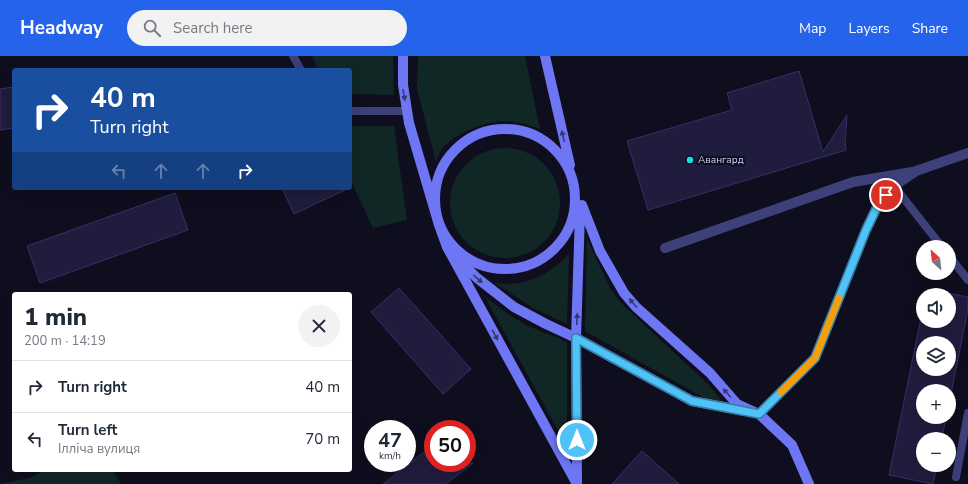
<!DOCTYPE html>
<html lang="en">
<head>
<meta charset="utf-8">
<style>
  body { margin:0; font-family:"Nunito Sans",sans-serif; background:#f2f2f3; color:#1f2937; height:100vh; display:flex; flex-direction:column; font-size:15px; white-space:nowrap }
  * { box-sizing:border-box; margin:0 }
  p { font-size:13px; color:#747a83 }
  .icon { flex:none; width:22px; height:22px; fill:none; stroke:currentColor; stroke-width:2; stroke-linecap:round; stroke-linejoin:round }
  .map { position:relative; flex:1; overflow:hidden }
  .sheet { position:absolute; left:12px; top:236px; width:340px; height:180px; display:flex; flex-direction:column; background:#fff; border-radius:4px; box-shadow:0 4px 16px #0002 }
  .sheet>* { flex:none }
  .hud { position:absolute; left:12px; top:12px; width:340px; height:122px; border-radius:4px; box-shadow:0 4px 16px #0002; background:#1a4fa0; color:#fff; overflow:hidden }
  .needle { width:26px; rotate:333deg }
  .fabs { position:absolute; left:916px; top:184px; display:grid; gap:8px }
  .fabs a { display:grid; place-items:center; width:40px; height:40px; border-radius:50%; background:#fff; box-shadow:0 4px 16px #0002; font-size:20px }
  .speed { position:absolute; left:364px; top:364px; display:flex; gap:8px; font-size:20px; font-weight:700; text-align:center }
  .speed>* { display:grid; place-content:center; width:52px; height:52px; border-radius:50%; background:#fff; box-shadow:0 4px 16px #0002; line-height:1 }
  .speed small { font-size:10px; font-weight:400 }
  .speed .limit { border:6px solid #d22; background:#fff; color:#111 }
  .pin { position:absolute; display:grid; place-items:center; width:34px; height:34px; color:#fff; margin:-17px; border:2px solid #fff; border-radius:50%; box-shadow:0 1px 4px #0007 }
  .me { position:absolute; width:44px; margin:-22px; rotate:0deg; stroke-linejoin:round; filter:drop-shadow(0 0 3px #0008) }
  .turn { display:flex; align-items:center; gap:14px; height:84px; padding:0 12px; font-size:18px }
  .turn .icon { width:52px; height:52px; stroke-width:2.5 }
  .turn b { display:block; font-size:28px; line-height:34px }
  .lanes { display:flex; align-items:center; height:38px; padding:0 12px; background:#0003; justify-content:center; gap:20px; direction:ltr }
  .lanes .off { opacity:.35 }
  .round { display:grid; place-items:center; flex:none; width:42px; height:42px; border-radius:21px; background:#f2f2f3 }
  .overview { display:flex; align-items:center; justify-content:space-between; height:68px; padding:0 12px }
  h1 { font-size:24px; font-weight:800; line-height:30px }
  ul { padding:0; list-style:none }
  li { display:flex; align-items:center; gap:12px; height:52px; padding:0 12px; border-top:1px solid #e0e1e3 }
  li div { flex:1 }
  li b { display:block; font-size:15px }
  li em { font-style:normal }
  header { display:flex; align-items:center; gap:24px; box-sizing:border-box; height:56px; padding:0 20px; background:#2563eb; color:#fff }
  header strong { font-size:19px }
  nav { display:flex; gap:22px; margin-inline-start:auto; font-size:14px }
  .search { width:280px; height:36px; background:#f2f2f3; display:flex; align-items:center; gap:10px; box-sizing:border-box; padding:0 14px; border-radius:22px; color:#747a83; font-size:15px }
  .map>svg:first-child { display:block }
  .green { fill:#112725 }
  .building { fill:#1f1c3d; stroke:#363067; fill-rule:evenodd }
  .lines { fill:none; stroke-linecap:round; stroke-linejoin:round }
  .service { stroke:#3d4079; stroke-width:8 }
  .minor { stroke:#3d4079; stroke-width:10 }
  .secondary { stroke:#6e76f3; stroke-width:10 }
  .oneway { fill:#353873 }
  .route-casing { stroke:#337fa1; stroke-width:10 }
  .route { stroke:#4fc3f7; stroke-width:7 }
  .slow { stroke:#f59e0b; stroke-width:7 }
  .poi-dot { fill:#13e0e3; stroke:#0f0e1e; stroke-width:1.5 }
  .labels { text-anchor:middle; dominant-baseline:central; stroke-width:4; stroke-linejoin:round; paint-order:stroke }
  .poi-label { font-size:10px; fill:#d0cffb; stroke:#0f0e1e; text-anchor:start }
</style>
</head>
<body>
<header>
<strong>Headway</strong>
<div class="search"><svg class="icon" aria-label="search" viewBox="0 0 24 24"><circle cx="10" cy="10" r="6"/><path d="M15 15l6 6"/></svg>Search here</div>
<nav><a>Map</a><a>Layers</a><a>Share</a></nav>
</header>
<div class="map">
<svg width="968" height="428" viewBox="0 0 968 428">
  <rect width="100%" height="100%" fill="#0f0e1e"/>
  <path class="green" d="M312,0H393L394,39L350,38V14H318Z
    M418,0H525L540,73C529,69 519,66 507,65C487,64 453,78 441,94C439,98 438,102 436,106L417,33Z
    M350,70H394L407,164L373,172L350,123Z
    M450 147a55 55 0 1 1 110 0a55 55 0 1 1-110 0Z
    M587,183L610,232L621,247L708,328L733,358L585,275Z
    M569,198L567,268L533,252L495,227C527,231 547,220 569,198Z
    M485,241L507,257L526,269L567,286V391Z
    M45,414H112L121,428H0L29,422Z"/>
  <path class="building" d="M799,15L823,96L847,59L845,88L846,94L648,154L627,85L732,54L727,37Z
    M14,31V72L0,74V33Z
    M282,132H349L294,158Z
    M175,137L188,174L40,227L27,190Z
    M399,232L471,313L443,338L371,256Z
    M927,233L968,241V253L949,348V335H923V361H946L942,383H923V409H937L933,428L889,419L923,252V265H949V239H926ZM923,287H949V313H923Z
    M433,389V407H473L446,428H383Z
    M642,395L679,428H612Z"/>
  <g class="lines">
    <path class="service" d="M293,0L301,14
      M350,55H407
      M894,130L942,191
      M949,200L968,224
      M956,421L968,357"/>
    <path class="minor" d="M665,192L853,126L912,116
      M759,358L815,302L866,174L878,149L894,130L916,115L968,97"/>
    <path class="secondary" d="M403,0V29L409,67L439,169L447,191L577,428
      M545,0L570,109
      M435 143a70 70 0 1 1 140 0a70 70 0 1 1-140 0Z
      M582,149L600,195L624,237L636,251L710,317L737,348L759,358L792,389L809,428
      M457,202L477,222L514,251L546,268L576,282L692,345L745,355
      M577,426L576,282L580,156L579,150"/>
  </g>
  <defs><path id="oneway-solid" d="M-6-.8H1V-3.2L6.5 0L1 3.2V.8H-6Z"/></defs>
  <g class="oneway">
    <use href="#oneway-solid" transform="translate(404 39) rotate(80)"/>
    <use href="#oneway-solid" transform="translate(563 80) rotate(-103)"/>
    <use href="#oneway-solid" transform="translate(478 223) rotate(40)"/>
    <use href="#oneway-solid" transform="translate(633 247) rotate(-131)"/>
    <use href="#oneway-solid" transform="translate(577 263) rotate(-88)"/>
    <use href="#oneway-solid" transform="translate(495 279) rotate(61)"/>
    <use href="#oneway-solid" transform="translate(727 337) rotate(-131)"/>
  </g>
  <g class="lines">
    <defs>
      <path id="route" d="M577,384L576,282L692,345L759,358L815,302L866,174L878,149L886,139"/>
    </defs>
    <use href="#route" class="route-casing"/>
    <use href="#route" class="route"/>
    <path class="slow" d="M781,336L815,302L839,242"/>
  </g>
  <circle class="poi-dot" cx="690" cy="104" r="4"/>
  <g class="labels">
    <g class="poi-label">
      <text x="698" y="104">Авангард</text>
    </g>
  </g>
</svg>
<div class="fabs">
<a><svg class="needle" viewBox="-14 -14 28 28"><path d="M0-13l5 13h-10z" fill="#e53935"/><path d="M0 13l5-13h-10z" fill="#747a83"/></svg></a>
<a><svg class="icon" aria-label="sound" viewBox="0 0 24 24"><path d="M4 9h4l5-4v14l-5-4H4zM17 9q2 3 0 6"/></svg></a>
<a><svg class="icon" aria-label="layers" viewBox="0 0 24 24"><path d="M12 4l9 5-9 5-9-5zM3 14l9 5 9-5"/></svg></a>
<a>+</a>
<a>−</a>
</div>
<div class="speed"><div>47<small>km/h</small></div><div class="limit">50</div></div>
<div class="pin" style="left:886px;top:139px;background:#d93025"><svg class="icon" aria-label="arrive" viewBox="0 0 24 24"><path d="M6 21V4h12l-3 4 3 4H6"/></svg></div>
<svg class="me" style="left:577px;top:384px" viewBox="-20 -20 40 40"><circle r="17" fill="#4fc3f7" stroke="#fff" stroke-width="3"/><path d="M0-11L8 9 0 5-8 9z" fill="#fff"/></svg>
<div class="hud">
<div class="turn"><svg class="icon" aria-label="right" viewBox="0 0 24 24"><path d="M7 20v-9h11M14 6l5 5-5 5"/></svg><div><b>40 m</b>Turn right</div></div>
<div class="lanes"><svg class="icon off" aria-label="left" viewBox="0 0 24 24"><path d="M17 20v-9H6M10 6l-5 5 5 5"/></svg><svg class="icon off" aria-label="ahead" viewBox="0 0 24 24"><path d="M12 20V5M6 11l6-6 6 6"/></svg><svg class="icon off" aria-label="ahead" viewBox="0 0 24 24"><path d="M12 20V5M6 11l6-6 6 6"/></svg><svg class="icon" aria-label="right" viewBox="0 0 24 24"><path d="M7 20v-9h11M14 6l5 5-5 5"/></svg></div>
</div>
<section class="sheet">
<div class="overview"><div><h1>1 min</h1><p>200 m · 14:19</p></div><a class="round"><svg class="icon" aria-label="close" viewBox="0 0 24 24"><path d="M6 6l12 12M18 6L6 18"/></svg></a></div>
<ul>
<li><svg class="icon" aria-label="right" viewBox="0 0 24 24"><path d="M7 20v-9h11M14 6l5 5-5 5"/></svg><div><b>Turn right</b></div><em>40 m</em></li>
<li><svg class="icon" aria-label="left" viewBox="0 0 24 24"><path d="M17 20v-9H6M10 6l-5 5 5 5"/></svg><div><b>Turn left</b><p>Ілліча вулиця</p></div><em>70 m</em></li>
</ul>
</section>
</div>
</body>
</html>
